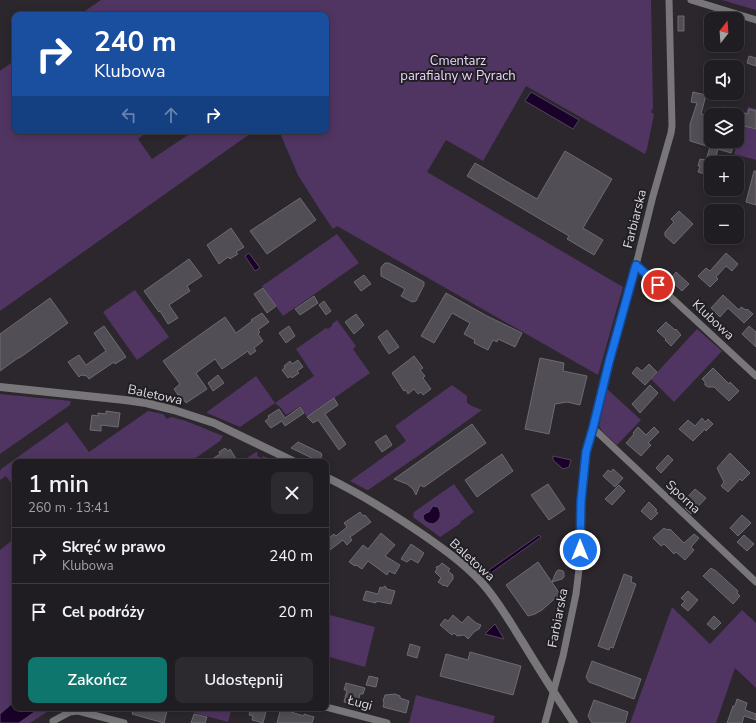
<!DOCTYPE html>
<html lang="pl">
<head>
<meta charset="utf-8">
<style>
  body { margin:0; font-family:"Nunito Sans",sans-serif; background:#2d2a2f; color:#f1f3f6; height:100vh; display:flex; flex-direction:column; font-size:15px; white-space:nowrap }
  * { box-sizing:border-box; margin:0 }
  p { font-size:13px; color:#a2a2a5 }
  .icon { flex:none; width:22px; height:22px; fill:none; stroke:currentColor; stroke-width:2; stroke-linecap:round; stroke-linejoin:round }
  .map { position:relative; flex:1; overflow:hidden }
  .side { position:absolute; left:12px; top:459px; width:317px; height:252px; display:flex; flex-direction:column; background:#201d22; border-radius:8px; box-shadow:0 2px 10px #0003,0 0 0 1px #3d3b40 }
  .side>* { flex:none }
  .guide { position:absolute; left:12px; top:12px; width:317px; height:122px; border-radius:8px; box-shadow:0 2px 10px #0003,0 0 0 1px #3d3b40; background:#1a4fa0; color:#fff; overflow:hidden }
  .needle { width:26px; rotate:17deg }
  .controls { position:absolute; left:704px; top:12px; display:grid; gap:8px }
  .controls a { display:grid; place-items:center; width:40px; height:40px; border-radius:8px; background:#201d22; box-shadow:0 2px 10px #0003,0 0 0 1px #3d3b40; font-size:20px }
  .pin { position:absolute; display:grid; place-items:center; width:34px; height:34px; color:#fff; margin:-17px; border:2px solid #fff; border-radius:50%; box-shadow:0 1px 4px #0007 }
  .me { position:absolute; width:44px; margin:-22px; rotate:0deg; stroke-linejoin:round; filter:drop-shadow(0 0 3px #0008) }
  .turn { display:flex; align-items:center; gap:14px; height:84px; padding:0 16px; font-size:18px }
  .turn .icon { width:52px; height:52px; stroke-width:2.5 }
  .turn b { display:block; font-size:28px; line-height:34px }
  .lanes { display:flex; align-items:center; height:38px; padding:0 16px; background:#0003; justify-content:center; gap:20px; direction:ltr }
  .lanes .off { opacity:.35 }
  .round { display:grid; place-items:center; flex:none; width:42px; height:42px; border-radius:8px; background:#2d2a2f }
  .overview { display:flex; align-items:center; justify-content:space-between; height:68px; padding:0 16px }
  h1 { font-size:24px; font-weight:600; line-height:30px }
  .primary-button { display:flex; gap:8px; margin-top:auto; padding:8px 16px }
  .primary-button a { flex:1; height:46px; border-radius:8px; background:#0f766e; color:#fff; font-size:16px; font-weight:600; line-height:46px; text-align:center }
  .primary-button a+a { background:#2d2a2f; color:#f1f3f6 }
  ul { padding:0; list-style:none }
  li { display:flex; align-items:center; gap:12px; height:56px; padding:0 16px; border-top:1px solid #3d3b40 }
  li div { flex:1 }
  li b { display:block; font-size:15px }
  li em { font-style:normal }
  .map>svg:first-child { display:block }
  .green { fill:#503562 }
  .water { fill:#1a0129; stroke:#54425f }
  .building { fill:#524e55; stroke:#6e6a71 }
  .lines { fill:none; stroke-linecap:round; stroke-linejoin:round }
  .minor { stroke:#787679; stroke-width:7 }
  .tertiary { stroke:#787679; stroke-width:8 }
  .route-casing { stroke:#114b97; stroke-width:10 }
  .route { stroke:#1a73e8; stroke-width:7 }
  .labels { text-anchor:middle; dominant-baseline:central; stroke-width:4; stroke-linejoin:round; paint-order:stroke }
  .park-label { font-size:13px; fill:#ead5fa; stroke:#211e24 }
  .street-label { font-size:13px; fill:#dcd9de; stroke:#211e24 }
</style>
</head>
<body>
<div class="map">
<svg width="756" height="723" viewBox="0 0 756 723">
  <rect width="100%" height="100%" fill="#2b272d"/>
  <path class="green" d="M101,0H651L653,108L651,112L654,114L647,149L645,154L526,86L483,161L446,140L427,172L623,287L598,375L337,226L333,229L320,210L298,175L279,131H326V15H79Z
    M722,0H756V10Z
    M15,60V131H148L138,139L152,159L194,131H254L0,311V71Z
    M748,107L756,109V160L734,154Z
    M337,234L359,263L283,316L262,286Z
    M135,290L169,337L137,360L103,312Z
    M337,320L356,346L353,349L370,373L307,417L300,406L286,415L281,408L275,403L240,427L207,413V412L256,376L275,403L314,376L296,349L326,328L328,329L332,326V324Z
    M697,329L722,351L674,402L651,379Z
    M452,385L467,396V403L472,406L482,410L418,456L368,490H367L350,481L406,441L395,426Z
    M607,389L641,420L617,445L602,431L599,426Z
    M0,394L71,401L70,405L0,454Z
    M148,411L163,414L167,419L171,417L186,421L223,436L220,441L190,462H15V488L6,476L0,480V472L1,469L67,422L89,452Z
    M256,452L258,453L257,456L262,458L263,456L272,460L269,462H241Z
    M454,484L474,512L460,522L461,523L440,537L413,517L414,512Z
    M15,538V708H53L30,723H0V550Z
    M672,607L710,644L742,610L756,623V688L735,668L716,723H630Z
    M326,614L375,627L365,667L326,656Z
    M416,695L495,716L493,723H409Z
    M194,708H232L228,722L192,712Z"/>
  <path class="water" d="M531,92L579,120L573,129L525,101Z
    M249,253L260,268L255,271L245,256Z
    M553,456L571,460L569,467L563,469L553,460Z
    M433,506L438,507C442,515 441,520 433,524L428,523L424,520L423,516L426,513L429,512Z
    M539,535L541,537L491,573L489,570Z
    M495,624L504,639L485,634Z
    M15,701V708H40L19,723H0V714Z"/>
  <path class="building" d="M678,16H684V31H678Z
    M749,56L756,58V66L747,63Z
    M693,92L706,95L701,114L711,117V141H735L731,153L718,149L714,163H711V166L708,175L698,172L700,166H698L700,159L706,160L710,147L690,141V124L697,103L691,102Z
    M724,107L748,114L749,109L756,111V129L737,124V115H721Z
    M565,151L612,179L583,228L603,240L594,255L567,239L569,236L467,176L475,163L537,199Z
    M754,171H756V205L746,202Z
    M300,198L316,220L267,254L250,231Z
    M679,211L693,224L674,244L665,236V232L674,222L671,219Z
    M231,228L244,247L236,252L238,254L233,257L230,259L228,257L219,264L207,245Z
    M726,253L738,264L732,271L726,266L716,277L718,279L710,287L698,276L706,268L710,271Z
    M189,259L202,276L187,286L190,291L169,305L178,318L168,324L160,311L159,312L144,291Z
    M385,263H389L424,282V285L416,301L412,302L401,296L405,289L381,276V268L382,266Z
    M676,272L689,284L682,291L670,280Z
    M364,275L371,284L361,291L354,282Z
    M263,288L276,306L267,313L254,294Z
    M446,293L487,316L522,333L515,347L498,339L497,342L493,340L488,350L474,343L475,340L464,334L470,323L452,313L434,343L421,336Z
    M723,295L739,310L741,307L746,310L747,309L753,314L744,323L728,308L720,317L711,308Z
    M314,296L318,303L300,315L295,309Z
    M50,298L68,323L25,354L19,358H18L0,371V334Z
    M324,301L331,311L326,315L319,305Z
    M262,313L269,322L258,330L260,332L258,334L263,341L254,348L256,351L250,355L248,351L222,369L215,359L196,373L207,389L186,403L179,394L178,395L174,389L180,384L163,361L225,317L236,333L252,321L251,320Z
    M356,314L364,325L354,334L345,322Z
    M666,322L675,330L676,329L681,335L671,346L665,340L666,339L657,331Z
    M104,326L126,357L115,364L114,362L89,379L87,376L81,375L79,377L68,362L79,355L86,365L106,351L94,333Z
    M289,326L295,336L286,343L279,333Z
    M749,326L756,332V347L742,334Z
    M387,330L399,347L389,354L378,337Z
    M414,356L423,368L420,370L425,376L423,378L431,389L423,395L421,392L418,394L414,389L408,394L406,390L404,391L392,373Z
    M540,358L564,363L563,371L587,376L580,405L567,402L555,404L549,434L525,429Z
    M298,360L303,367L297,371L299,373L292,378L291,376L288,378L282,370L285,368L284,366L290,361L292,364Z
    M649,364L657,372L645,385L632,373L637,367L642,371Z
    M713,368L729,384L730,382L739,391L729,401L714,387H708L705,385V382L702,379Z
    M218,375L224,383L213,391L208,383Z
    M650,385L658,393L640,413L632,404Z
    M334,398L338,405L325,414L346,444L339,450L318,420L313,423L307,417Z
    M300,407L304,413L285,426L282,421L271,428L265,421L269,418L268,416L279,409L285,418Z
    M106,411L120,413L118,427L101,425V431L90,430L92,415L98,416V413L106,414Z
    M702,418L705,422L708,419L713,424L706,431L705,429L693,441L679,429L688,420L695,426Z
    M472,424L486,443L424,487L420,485L416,495L413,489L407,484L394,479Z
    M638,427L646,435L654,427L659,432L648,443L651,445L641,456L626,443L634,434L633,433Z
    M386,435L392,445L382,452L375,442Z
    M298,442L321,453L322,456L318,461L291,448Z
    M225,448L228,451L230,449L238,462H208L220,454L219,452Z
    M730,453L750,473L742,481L740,479L728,492L721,486L724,482L717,468Z
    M502,454L513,471L477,497L465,480Z
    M668,455L673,460L661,473L656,468Z
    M613,469L623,478L615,487L603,476L608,470L611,472Z
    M548,484L565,509L549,520L531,495Z
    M619,485L625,491L612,505L605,499Z
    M695,489L706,498L691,514L685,508L688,504L683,502Z
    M649,502L657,510L655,511L658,513L651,520L641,511Z
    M360,512L363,516L365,515L371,522L350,537L352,540L347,545L343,540L326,553V540L334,534L336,536L347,527L344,523Z
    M742,515L751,523L738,536L730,528Z
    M664,528L667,530L668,529L669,530L670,529L684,543L694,534L699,538L691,547L694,550L685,560L676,552L674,554L664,544L661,546L653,538Z
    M381,533L395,545L385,556L400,565L395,574L389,571L387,575L368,561L362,569L356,565L355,566L349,562L363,545L368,549Z
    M744,535L754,544L747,551L737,542Z
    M411,544L424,553L418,563L411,559L407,562L401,559Z
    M538,562L560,594L542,610L535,614L528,616L506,585Z
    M442,563L450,569L448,571L453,575V579L447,587L445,585L444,586L438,582L441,578L435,572L437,569L436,567L439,566Z
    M711,568L714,570H715L738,591L737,593L740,596L733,604L703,576Z
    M560,570L563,571L564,573V577L562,579L552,582L556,572L558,570Z
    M624,574L632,577L631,582L636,584L613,648L610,647L609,650L598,646Z
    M385,586L387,589L395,591L391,604L376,601V603L363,600L366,591L378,594L380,587L382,588Z
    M688,591L698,600L688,611L681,605L685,601L681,598Z
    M453,615L462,623L468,616L476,623L481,625L479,629L474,632L468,639L464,635L457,636L454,633L452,635L440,625L445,619L448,621Z
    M714,616L721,623L714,630L707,624Z
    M410,644L420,647L417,658L407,655Z
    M470,652L521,666L513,695L440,676L446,654L468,660Z
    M592,661L641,679L634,699L589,682L586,677Z
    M369,676L378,678L376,687L366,685Z
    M346,683L365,688L363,694H360L357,705L344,702L347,690H344Z
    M395,694L400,696V698L409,701L406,713L383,707L384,702L383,701L385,695Z
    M737,699L747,703L745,710L756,714V720L744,716L742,723H727L733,706H735Z
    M594,700L628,712L625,723H592L588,716Z
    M134,708H157L167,711L164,723L132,714Z
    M251,708H267L263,723L252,720L253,716L249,715Z
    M281,708H289L288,710L291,711V712L304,716V714L314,717L312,723H277Z
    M194,714L207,717L205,723H191Z"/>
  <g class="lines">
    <path class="minor" d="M691,0L756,20
      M636,265L756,376
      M593,428L756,582
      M326,707L387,723
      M53,721L70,712L78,711L124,723
      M545,723L563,656L576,594L580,561L581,501L586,453L593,428L609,362L636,265L653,196L671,133L672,126L669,0"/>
    <path class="tertiary" d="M0,387L125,400L146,403L174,410L214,423L295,462
      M326,477C361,494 393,514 425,536C445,550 466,565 483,584C498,601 510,622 522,641C539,669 556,696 574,723"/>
  </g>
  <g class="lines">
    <defs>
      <path id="route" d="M580,550L581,501L586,452L593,428L609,362L636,265L658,285"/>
    </defs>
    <use href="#route" class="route-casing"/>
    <use href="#route" class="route"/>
  </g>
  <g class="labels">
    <g class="park-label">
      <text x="458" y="61">Cmentarz<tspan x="458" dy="15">parafialny w Pyrach</tspan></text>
    </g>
    <g class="street-label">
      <text transform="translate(635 219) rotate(-76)">Farbiarska</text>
      <text transform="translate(713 320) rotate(43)">Klubowa</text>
      <text transform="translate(155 395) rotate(12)">Baletowa</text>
      <text transform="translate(683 497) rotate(43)">Sporna</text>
      <text transform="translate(472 560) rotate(42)">Baletowa</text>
      <text transform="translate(558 618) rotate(-79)">Farbiarska</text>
      <text transform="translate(360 703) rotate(15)">Ługi</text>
    </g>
  </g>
</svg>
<div class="controls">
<a><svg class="needle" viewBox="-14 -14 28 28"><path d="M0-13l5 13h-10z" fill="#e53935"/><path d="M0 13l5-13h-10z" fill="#a2a2a5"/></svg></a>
<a><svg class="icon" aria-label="sound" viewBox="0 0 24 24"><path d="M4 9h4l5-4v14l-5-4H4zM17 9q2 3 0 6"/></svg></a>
<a><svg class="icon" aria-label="layers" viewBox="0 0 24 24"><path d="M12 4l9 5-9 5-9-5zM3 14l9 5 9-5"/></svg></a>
<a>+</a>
<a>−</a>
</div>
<div class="pin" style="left:658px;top:285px;background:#d93025"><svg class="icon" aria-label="arrive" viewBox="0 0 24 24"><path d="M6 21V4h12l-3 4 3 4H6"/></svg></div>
<svg class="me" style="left:580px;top:550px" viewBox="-20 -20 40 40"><circle r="17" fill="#1a73e8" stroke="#fff" stroke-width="3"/><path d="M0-11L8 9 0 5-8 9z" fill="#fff"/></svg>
<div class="guide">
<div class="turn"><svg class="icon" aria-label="right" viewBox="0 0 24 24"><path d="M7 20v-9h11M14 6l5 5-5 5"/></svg><div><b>240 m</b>Klubowa</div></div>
<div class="lanes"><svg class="icon off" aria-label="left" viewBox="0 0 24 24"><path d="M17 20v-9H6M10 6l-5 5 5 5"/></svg><svg class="icon off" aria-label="ahead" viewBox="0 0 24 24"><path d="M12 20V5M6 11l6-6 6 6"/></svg><svg class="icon" aria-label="right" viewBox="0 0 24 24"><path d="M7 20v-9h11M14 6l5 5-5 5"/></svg></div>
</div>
<section class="side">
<div class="overview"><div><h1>1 min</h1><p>260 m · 13:41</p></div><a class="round"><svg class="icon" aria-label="close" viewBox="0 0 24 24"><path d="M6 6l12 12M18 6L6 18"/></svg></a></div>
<ul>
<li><svg class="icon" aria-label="right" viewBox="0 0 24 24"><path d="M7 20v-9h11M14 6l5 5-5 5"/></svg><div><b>Skręć w prawo</b><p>Klubowa</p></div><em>240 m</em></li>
<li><svg class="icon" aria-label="arrive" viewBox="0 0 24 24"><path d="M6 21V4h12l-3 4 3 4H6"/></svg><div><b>Cel podróży</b></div><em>20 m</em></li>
</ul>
<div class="primary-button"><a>Zakończ</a><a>Udostępnij</a></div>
</section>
</div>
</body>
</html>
